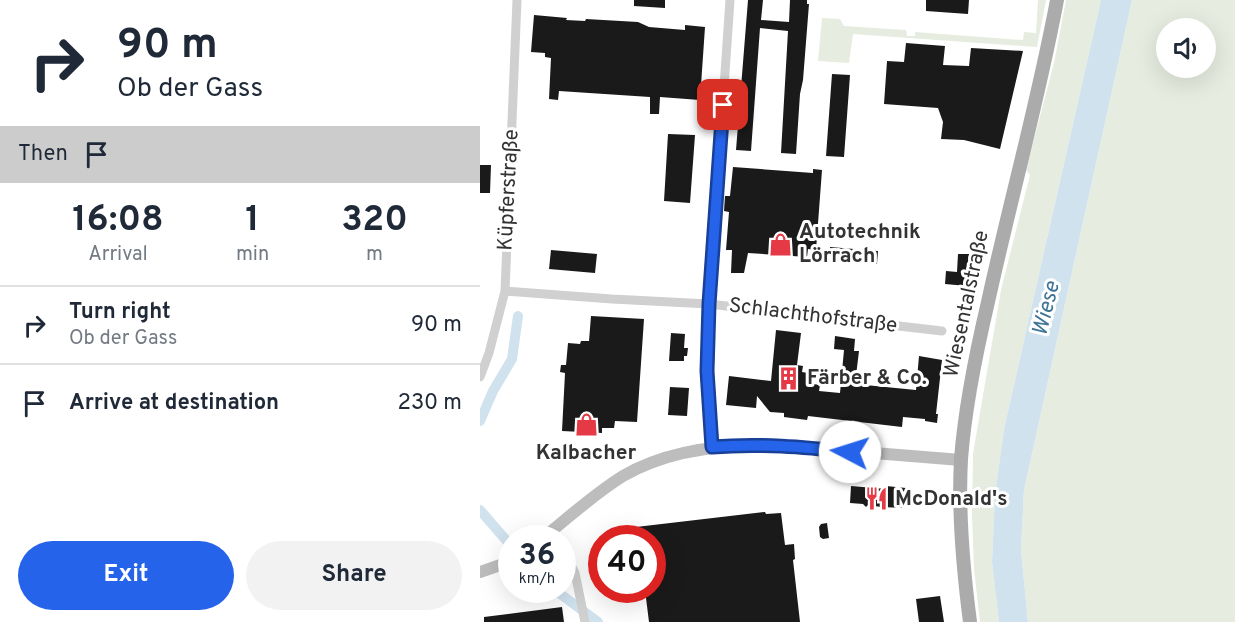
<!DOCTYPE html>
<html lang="en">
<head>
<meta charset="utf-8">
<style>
  body { margin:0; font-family:Overpass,sans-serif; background:#f2f2f3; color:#1f2937; height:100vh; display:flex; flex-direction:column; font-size:22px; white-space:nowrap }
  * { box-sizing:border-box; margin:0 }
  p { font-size:20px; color:#747a83 }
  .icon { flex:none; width:33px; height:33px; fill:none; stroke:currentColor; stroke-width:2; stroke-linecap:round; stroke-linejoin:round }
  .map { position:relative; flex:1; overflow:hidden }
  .sheet { display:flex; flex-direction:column; background:#fff; width:480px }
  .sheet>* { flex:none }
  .top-card { background:#fff; color:#1f2937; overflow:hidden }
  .tools { position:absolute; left:676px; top:18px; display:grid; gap:12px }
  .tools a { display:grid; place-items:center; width:60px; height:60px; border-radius:50%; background:#fff; box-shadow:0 6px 24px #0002; font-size:30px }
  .speed { position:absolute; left:18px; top:525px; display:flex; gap:12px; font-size:30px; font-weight:700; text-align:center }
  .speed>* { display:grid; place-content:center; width:78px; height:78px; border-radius:50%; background:#fff; box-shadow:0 6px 24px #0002; line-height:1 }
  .speed small { font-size:15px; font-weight:400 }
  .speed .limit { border:9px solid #d22; background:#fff; color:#111 }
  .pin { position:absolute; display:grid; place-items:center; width:51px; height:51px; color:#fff; margin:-26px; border-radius:12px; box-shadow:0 3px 9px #0006 }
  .me { position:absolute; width:66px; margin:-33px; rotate:275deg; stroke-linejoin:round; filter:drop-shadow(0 0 4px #0008) }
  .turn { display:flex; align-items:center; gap:21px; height:126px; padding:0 18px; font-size:27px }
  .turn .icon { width:78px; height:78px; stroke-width:2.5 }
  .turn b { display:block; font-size:42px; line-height:51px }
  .then { display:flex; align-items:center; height:57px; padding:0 18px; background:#0003; gap:12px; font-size:22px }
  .eta { display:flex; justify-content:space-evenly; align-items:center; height:102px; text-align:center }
  .eta b { font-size:36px; font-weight:700; line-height:42px }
  .cta { display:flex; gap:12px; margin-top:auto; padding:12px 18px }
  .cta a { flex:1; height:69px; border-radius:36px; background:#2563eb; color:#fff; font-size:24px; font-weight:700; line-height:69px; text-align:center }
  .cta a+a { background:#f2f2f3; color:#1f2937 }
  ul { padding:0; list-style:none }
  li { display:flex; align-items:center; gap:18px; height:78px; padding:0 18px; border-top:2px solid #e0e1e3 }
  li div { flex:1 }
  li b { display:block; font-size:22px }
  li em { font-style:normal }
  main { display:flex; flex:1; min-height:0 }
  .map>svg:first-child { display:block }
  .green { fill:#e6ecdf; fill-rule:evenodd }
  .water { fill:#cfe2ee }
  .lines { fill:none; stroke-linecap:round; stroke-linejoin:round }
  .canal { stroke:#cfe2ee; stroke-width:10 }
  .building { fill:#1a1a1a }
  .street { stroke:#d0d0d0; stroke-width:9 }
  .secondary { stroke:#bdbdbd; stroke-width:12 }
  .primary { stroke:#ababab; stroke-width:14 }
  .route-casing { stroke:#184099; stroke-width:15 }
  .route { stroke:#2563eb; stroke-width:10 }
  .labels { text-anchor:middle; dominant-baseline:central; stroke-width:6; stroke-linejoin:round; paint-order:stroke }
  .street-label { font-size:21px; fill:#333; stroke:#fff }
  .poi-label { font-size:21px; font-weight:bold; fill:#333; stroke:#fff; text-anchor:start }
  .water-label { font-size:22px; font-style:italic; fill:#3f7597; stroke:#fff }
</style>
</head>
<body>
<main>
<section class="sheet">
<div class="top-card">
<div class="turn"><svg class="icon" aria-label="right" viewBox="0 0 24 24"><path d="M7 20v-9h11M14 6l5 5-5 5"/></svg><div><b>90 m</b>Ob der Gass</div></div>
<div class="then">Then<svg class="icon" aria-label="arrive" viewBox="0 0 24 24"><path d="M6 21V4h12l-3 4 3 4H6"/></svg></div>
</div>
<div class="eta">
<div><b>16:08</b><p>Arrival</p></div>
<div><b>1</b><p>min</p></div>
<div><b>320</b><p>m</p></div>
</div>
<ul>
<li><svg class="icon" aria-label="right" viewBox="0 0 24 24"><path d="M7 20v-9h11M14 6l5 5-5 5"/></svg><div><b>Turn right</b><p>Ob der Gass</p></div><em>90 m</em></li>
<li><svg class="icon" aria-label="arrive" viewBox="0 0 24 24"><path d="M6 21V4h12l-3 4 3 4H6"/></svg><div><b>Arrive at destination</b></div><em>230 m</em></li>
</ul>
<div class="cta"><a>Exit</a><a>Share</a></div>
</section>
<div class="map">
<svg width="755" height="622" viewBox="0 0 755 622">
  <rect width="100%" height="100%" fill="#fff"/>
  <path class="green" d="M558,0H566L557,47L373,34L369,63L338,61L342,18L360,19L364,26L426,30L427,36H435V32L543,40L544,32L556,33Z
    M586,0H621L524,429L515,495L512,562L519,622H500L494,569L492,516L493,454L521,290L550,175L546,170L574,63Z
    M652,0H755V622H548L541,550L544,490ZM687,28H726V68H687Z"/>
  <path class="water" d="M621,0H652L544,490L541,550L548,622H519L512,562L515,495L524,429Z"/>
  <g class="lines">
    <path class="canal" d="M0,421L13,391L32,359L38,316
      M0,510L32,547
      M75,590L118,622"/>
  </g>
  <path class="building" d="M154,0H185V8L154,6Z
    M268,0H283L281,20L309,22L310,0H327V4H329L323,80L320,94L316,154L301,153L308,31L280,28L271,151L256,150Z
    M446,0H489L488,14L446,11Z
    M54,15L87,18L86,20L105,21L106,19L158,22L169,27L205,30V25L225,27L220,100L180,97L179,114H170V97L79,91L78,100L69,99L71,58L65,57V53L51,52Z
    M426,43L465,46L463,65L489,66L491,48L543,51L520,149L484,140L461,139L463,122L458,108L404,104L407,61L424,62Z
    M352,74L370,75L364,157L346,156Z
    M188,134L215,135L210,203L184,201Z
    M0,165H11L10,193H0Z
    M253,167L333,173V169L342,170L336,250L328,249L327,257L268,253L264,273H251L252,250H246L249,212L244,211L245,196H250Z
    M350,247L398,251L397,264L349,260Z
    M71,250L117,254L115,273L69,269Z
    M478,254H489L487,286L465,284L466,271L477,272Z
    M111,316L164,319L157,422L135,421L134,428H122V433L82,431L85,373L80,372L81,365H86L88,343L100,344L101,341H109Z
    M296,330L321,333L317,365L323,366L322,372L328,373L327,383L340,385L339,391L360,393L364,350L354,349L355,336L375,339L374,351H379L375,384L436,390L439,356L462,360L456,414H458L457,423L445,421V419L423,417L422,427L328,416L327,420L304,417V413L290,412L277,396L276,408L246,405L249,376L291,381Z
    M191,333L205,334L204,348H208L207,356H204V361H189Z
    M190,387L209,388L207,416L188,415Z
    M371,486L406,489V486L426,488L424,508L401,507L388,505L386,507L383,504L370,503Z
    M285,512L286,514L301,513L305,545L314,544L315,559L313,560L320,622H169L165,590H172V538H157L156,527Z
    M347,523L349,538L343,539L340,537L339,527L341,524Z
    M460,596L464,622H439L436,599Z
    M82,607L84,622H4V617Z"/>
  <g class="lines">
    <path class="street" d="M25,291L132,299L229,304L462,331
      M0,377L9,353L25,291L37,0
      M232,447L227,371L229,304L250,0
      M82,547L95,573L105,622"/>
    <path class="secondary" d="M63,538C89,517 114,494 143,476C187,450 243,444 294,445L481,460
      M0,572L32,561"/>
    <path class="primary" d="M490,622C483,568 478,513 481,459C485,406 496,353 508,302C530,201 558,102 577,0"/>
  </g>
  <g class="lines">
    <defs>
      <path id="route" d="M243,105L229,304L227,371L232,447C279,443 324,447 370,452"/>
    </defs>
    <use href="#route" class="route-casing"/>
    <use href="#route" class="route"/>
  </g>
  <defs>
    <symbol id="shop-bare" viewBox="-9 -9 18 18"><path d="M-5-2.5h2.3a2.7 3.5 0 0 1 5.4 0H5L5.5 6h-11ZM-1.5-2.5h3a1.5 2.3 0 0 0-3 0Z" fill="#e63946" stroke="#fff" stroke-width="2.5" paint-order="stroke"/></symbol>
    <symbol id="building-bare" viewBox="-9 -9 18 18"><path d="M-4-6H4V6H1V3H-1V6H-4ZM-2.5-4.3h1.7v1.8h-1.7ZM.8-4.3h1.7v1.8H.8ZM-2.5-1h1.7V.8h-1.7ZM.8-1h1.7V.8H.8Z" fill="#e63946" stroke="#fff" stroke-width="2.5" paint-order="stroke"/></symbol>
    <symbol id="restaurant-bare" viewBox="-9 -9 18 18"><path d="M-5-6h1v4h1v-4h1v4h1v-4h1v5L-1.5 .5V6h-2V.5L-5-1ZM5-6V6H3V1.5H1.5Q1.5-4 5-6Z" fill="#e63946" stroke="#fff" stroke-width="2.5" paint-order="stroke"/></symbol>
  </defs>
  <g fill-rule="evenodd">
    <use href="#shop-bare" x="284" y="228" width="33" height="33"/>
    <use href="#building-bare" x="292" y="362" width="33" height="33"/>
    <use href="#shop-bare" x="90" y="408" width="33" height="33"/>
    <use href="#restaurant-bare" x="380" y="482" width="33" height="33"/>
  </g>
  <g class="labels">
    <g class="street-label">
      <text transform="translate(29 190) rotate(-87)">Küpferstraße</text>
      <text transform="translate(487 304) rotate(-78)">Wiesentalstraße</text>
      <text transform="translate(333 316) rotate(7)">Schlachthofstraße</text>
    </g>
    <g class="poi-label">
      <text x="319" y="232">Autotechnik<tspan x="319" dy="24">Lörrach</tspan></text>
      <text x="327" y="378">Färber &amp; Co.</text>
      <text x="106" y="453" text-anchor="middle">Kalbacher</text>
      <text x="415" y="499">McDonald's</text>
    </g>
    <g class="water-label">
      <text transform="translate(567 309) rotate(-76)">Wiese</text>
    </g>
  </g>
</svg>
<div class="tools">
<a><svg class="icon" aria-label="sound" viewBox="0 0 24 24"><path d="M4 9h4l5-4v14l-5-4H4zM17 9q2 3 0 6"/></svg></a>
</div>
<div class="speed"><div>36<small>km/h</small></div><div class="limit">40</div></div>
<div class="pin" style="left:243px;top:105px;background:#d93025"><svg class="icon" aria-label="arrive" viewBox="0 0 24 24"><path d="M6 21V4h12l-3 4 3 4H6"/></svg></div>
<svg class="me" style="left:370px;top:452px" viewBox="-20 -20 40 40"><circle r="19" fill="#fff"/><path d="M0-13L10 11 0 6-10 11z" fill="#2563eb"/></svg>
</div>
</main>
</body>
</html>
